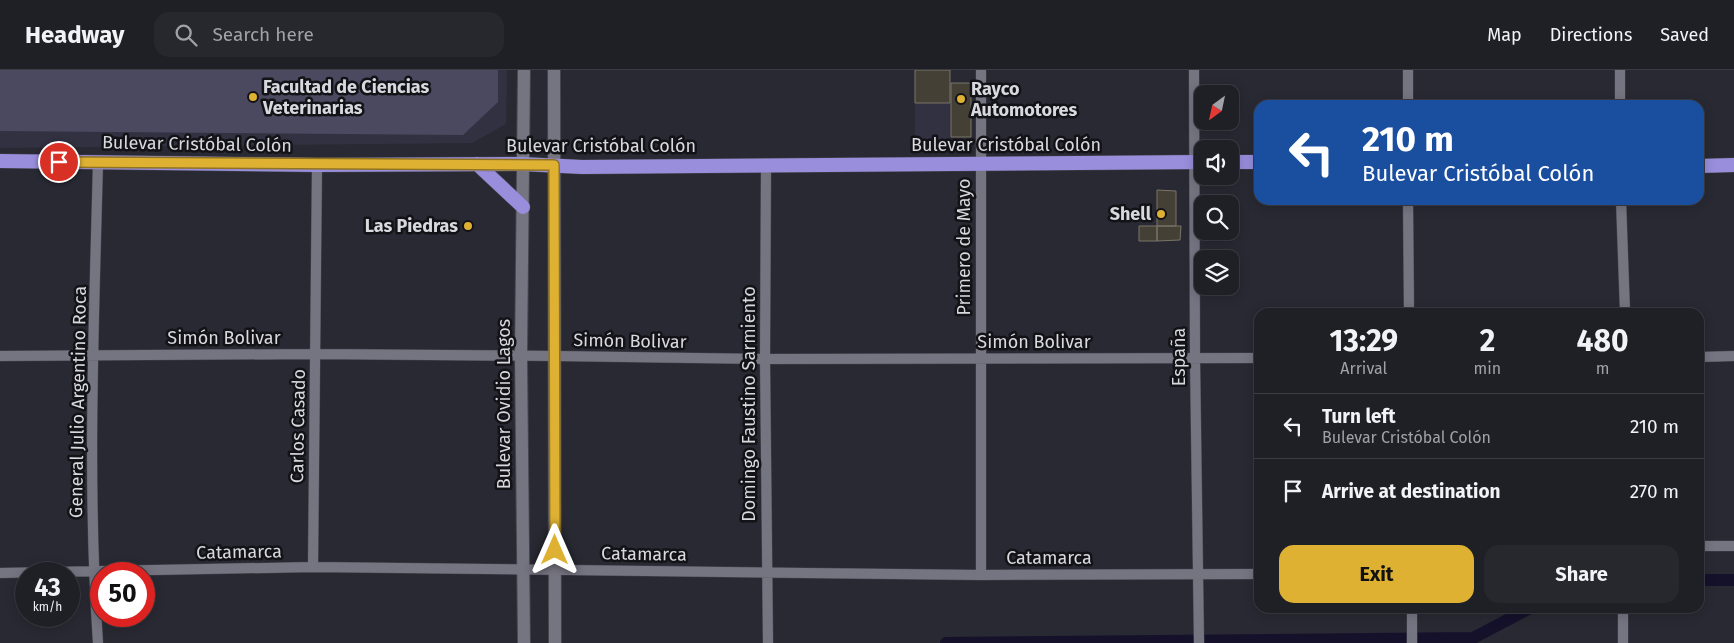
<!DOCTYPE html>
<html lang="en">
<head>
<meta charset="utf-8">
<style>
  body { margin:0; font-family:"Fira Sans",sans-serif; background:#27272e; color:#f1f3f6; height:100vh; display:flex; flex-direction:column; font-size:19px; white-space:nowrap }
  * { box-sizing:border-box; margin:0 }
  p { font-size:16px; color:#a1a2a7 }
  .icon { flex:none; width:28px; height:28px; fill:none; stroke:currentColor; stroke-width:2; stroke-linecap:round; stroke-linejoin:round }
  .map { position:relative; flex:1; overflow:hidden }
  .side { position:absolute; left:1254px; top:238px; width:450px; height:305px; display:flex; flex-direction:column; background:#1f1f26; border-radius:15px; box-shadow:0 2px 12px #0003,0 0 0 1px #3c3d43 }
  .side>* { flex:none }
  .hud { position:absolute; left:1254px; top:30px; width:450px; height:105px; border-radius:15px; box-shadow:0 2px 12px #0003,0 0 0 1px #3c3d43; background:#1a4fa0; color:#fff; overflow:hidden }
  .needle { width:32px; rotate:213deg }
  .buttons { position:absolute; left:1194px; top:15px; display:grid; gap:10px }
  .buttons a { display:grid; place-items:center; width:45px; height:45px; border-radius:10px; background:#1f1f26; box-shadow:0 2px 12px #0003,0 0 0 1px #3c3d43; font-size:25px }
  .speed { position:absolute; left:15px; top:492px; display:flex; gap:10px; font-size:25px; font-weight:700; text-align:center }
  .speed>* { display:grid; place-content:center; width:65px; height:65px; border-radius:50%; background:#1f1f26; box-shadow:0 2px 12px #0003,0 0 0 1px #3c3d43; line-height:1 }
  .speed small { font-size:12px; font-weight:400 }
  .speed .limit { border:8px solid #d22; background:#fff; color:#111 }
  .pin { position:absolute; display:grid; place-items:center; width:42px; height:42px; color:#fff; margin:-21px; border:2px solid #fff; border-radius:50%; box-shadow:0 1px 5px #0007 }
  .me { position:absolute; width:55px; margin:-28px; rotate:0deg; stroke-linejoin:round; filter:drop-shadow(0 0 4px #0008) }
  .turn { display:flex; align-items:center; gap:18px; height:105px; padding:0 25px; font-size:22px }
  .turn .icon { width:65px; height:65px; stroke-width:2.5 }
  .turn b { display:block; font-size:35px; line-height:42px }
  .eta { display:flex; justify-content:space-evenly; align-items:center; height:85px; text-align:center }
  .eta b { font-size:30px; font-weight:700; line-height:35px }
  .button { display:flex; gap:10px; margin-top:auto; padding:10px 25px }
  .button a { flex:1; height:58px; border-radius:15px; background:#deb133; color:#111; font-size:20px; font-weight:700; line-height:58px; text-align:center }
  .button a+a { background:#27272e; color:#f1f3f6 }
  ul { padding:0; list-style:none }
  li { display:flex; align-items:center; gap:15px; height:65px; padding:0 25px; border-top:1px solid #3c3d43 }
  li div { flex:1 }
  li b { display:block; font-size:19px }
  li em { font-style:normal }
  header { display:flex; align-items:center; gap:30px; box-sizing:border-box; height:70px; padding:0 25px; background:#1f1f26; border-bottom:1px solid #3c3d43 }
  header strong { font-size:24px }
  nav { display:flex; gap:28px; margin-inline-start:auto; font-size:18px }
  .search { width:350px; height:45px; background:#27272e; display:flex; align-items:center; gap:12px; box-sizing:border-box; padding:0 18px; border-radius:15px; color:#a1a2a7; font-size:19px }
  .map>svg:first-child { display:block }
  .built { fill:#323141 }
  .green { fill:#4b4960 }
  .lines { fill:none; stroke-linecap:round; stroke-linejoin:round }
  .canal { stroke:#15112b; stroke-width:12 }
  .building { fill:#454035; stroke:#7a7569 }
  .minor-casing { stroke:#45454e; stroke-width:11 }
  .secondary-casing { stroke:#45454e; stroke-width:14 }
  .trunk-casing { stroke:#45454e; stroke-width:15 }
  .minor { stroke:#757481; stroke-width:10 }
  .secondary { stroke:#757481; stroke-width:12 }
  .trunk { stroke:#988edc; stroke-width:14 }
  .route-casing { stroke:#907321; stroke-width:12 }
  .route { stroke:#deb133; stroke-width:9 }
  .poi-dot { fill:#deb133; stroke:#121217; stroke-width:2 }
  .labels { text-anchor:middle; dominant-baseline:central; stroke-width:5; stroke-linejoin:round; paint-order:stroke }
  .poi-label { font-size:18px; font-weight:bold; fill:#d8d8df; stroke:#121217; text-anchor:start }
  .street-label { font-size:18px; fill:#d8d8df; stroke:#121217 }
</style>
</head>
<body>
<header>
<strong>Headway</strong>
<div class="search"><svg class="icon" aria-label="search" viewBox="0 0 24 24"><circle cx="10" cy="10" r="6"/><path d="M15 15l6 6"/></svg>Search here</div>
<nav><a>Map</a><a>Directions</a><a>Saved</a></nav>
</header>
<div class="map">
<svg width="1734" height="573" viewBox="0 0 1734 573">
  <rect width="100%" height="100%" fill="#292933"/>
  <path class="built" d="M0,0H507L506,54L472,73L0,78Z
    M915,0H950V73H915Z"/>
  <path class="green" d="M0,0H498V32L463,65L0,61Z"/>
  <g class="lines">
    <path class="canal" d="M1699,510H1734
      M946,573L1473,568L1530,538"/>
  </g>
  <path class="building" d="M915,0H950V33H915Z
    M951,13H971V67H951Z
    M1157,120L1176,121V156H1157Z
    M1139,156H1157V171H1139Z
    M1157,156H1181L1180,170L1157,171Z"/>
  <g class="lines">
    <defs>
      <path id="minor" d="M981,0V505
        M1194,0L1195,288L1199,573
        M1408,0V35
        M1620,0V35
        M766,95L765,289L768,573
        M1408,130L1409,242
        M1621,130L1625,242
        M0,286L315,284L555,286L765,289L1259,288
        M1699,287L1734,286
        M1699,476H1734
        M313,497L317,95
        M0,503L313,497L981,505L1259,504
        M1623,538V573
        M98,573C87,413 94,252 98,92
        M1412,573V538"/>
      <path id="secondary" d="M554,0L555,573
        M524,573L521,286L524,0"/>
      <path id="trunk" d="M0,91L317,95L522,94L582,97L1202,92
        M1230,92H1259
        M477,94L523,137
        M1699,96L1734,95"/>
    </defs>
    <use href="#minor" class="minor-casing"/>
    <use href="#secondary" class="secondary-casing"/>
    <use href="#trunk" class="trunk-casing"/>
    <use href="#minor" class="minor"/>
    <use href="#secondary" class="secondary"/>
    <use href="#trunk" class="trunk"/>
  </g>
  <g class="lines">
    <defs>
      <path id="route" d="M59,92L554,95L555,480"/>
    </defs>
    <use href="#route" class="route-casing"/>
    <use href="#route" class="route"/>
  </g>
  <g class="poi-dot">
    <circle cx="253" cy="27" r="5"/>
    <circle cx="961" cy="29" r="5"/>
    <circle cx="1161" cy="144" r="5"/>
    <circle cx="468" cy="156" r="5"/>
  </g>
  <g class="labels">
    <g class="poi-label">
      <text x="263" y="17">Facultad de Ciencias<tspan x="263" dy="21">Veterinarias</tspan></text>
      <text x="971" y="19">Rayco<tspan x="971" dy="21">Automotores</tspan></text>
      <text x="1151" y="144" text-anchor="end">Shell</text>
      <text x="458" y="156" text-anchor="end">Las Piedras</text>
    </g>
    <g class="street-label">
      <text transform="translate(197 74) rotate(1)">Bulevar Cristóbal Colón</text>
      <text x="1006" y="75">Bulevar Cristóbal Colón</text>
      <text x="601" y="76">Bulevar Cristóbal Colón</text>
      <text transform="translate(964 177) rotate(-90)">Primero de Mayo</text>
      <text x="224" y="268">Simón Bolivar</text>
      <text transform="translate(630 271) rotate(1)">Simón Bolivar</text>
      <text x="1034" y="272">Simón Bolivar</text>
      <text transform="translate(1179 287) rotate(-90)">España</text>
      <text transform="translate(78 332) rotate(-89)">General Julio Argentino Roca</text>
      <text transform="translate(504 334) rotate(-90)">Bulevar Ovidio Lagos</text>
      <text transform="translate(749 334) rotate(-90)">Domingo Faustino Sarmiento</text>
      <text transform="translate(298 356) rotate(-89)">Carlos Casado</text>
      <text transform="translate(239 482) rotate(-1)">Catamarca</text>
      <text transform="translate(644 484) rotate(1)">Catamarca</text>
      <text x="1049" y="488">Catamarca</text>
    </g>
  </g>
</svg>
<div class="buttons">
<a><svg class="needle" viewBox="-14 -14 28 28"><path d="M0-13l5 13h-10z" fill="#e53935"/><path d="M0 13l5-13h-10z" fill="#a1a2a7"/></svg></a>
<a><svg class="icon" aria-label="sound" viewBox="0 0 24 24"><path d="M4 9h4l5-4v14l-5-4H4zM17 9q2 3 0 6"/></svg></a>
<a><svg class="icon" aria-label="search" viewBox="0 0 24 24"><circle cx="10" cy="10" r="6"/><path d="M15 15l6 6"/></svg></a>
<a><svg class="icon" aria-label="layers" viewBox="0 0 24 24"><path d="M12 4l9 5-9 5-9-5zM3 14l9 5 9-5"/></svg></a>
</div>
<div class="speed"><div>43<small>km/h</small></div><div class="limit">50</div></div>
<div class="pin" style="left:59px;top:92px;background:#d93025"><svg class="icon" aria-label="arrive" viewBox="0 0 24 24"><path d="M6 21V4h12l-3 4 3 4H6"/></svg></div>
<svg class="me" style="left:555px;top:480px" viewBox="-20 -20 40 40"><path d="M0-17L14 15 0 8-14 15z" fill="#deb133" stroke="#fff" stroke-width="4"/></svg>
<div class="hud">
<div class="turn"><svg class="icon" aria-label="left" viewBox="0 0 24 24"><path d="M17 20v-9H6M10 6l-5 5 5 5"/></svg><div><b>210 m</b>Bulevar Cristóbal Colón</div></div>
</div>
<section class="side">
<div class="eta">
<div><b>13:29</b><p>Arrival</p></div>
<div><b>2</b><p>min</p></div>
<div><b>480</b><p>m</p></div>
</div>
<ul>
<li><svg class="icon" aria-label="left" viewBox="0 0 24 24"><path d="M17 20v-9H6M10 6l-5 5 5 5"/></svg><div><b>Turn left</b><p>Bulevar Cristóbal Colón</p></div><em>210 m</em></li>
<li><svg class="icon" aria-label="arrive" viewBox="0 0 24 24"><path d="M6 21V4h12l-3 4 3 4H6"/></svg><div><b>Arrive at destination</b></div><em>270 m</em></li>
</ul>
<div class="button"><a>Exit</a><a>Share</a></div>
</section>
</div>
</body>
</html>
